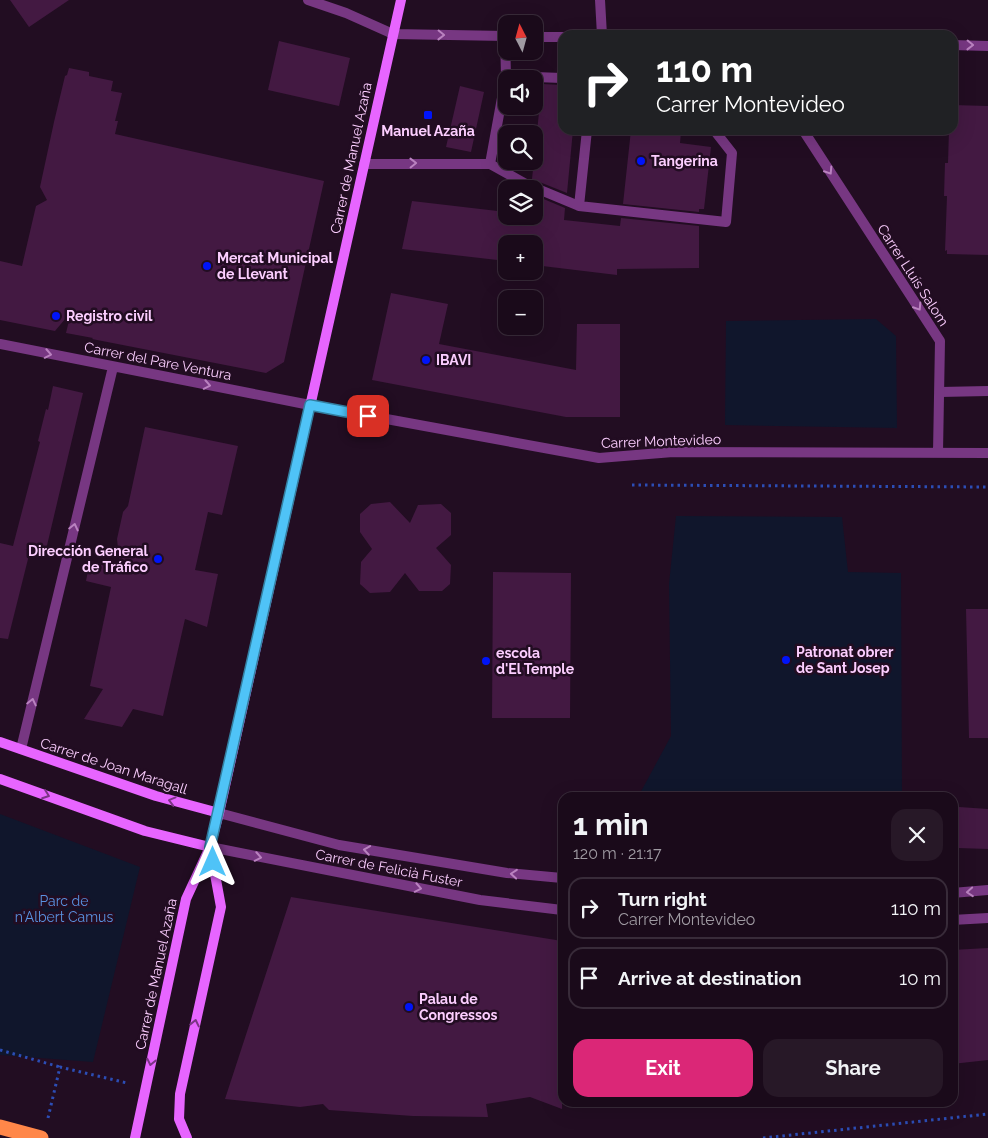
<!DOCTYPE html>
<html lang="en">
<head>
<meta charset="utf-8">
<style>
  body { margin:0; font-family:Raleway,sans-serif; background:#271827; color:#f1f3f6; height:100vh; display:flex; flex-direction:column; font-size:19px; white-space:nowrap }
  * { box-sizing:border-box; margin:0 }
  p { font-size:16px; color:#9f9aa2 }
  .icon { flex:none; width:28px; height:28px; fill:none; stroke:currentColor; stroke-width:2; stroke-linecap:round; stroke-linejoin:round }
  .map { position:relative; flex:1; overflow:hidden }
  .panel { position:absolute; left:558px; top:792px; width:400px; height:315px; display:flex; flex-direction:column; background:#1a0a1a; border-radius:15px; box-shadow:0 5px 20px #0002,0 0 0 1px #382b39 }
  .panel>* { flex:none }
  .hud { position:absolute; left:558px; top:30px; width:400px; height:105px; border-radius:15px; box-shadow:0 5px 20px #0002,0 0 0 1px #382b39; background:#202124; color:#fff; overflow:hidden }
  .needle { width:32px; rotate:354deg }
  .buttons { position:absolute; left:498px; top:15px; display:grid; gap:10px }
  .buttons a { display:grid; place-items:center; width:45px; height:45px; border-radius:10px; background:#1a0a1a; box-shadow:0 5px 20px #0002,0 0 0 1px #382b39; font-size:25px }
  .pin { position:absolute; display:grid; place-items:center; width:42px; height:42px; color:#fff; margin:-21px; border-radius:10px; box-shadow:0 2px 8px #0006 }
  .me { position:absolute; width:55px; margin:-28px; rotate:0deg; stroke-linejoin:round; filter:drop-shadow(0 0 4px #0008) }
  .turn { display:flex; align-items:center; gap:18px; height:105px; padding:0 15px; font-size:22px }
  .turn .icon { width:65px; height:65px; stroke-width:2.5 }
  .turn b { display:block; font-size:35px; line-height:42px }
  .round { display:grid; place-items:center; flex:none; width:52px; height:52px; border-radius:15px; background:#271827 }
  .summary { display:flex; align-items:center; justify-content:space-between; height:85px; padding:0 15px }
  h1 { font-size:30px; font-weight:700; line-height:38px }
  .button { display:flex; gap:10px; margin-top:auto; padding:10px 15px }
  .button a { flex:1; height:58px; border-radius:15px; background:#db2777; color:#fff; font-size:20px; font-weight:700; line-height:58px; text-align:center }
  .button a+a { background:#271827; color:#f1f3f6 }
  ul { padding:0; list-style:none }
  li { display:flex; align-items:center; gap:15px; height:62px; margin:0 10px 8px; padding:0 5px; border:2px solid #382b39; border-radius:15px }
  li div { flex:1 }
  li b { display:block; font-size:19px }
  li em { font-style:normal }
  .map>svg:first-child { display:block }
  .park { fill:#10162c }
  .building { fill:#431942 }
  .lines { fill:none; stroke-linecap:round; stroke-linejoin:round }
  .path { stroke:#2c4db5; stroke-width:3; stroke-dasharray:2.5 4; stroke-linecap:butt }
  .lane { stroke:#773782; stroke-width:10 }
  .street { stroke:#773782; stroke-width:10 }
  .secondary { stroke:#e765ff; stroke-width:10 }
  .highway { stroke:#ff8749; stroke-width:15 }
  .oneway { stroke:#ba82c0 }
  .oneway2 { stroke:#7b3585 }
  .route-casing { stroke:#337fa1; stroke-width:12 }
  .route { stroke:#4fc3f7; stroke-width:9 }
  .poi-dot { fill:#0014f9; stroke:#220d22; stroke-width:2 }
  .labels { text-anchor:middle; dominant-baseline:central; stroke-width:5; stroke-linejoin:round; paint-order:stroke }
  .poi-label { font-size:14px; font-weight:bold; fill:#fcceff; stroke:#220d22; text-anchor:start }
  .street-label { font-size:14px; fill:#fcceff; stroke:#220d22 }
  .park-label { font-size:14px; fill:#5993e1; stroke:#220d22 }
</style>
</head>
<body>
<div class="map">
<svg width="988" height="1138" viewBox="0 0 988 1138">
  <rect width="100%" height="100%" fill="#220d22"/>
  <path class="park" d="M876,319L896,336L897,428L725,425L726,321Z
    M676,516L842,517L848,572L901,573L902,797H638L671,736L669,584Z
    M0,814L140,867L93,1062L0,1055Z"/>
  <path class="building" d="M10,0H69L29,27Z
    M279,41L350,58L339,106L268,90Z
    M69,68L89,72V76L113,81L111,91L122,93L115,121H118L115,134L324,181L284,362L266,373L92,339L93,338L66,333L71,312L55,331L0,320V261L22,266L36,206L47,200L40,187L54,122L65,76L67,75Z
    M542,84L562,85V130H573L567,193L532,179Z
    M460,86L484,92L471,152L446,147Z
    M952,105L988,106V255L947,254V250L945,251L947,196H944L945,163H948L949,130H952Z
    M631,130L681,132L680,143L711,147L704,209H699V212L623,204Z
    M534,195L565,208L564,220L620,226L621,218L699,226V268L617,269V275L534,265V244H506V261L402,249L412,201L506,212V216H534Z
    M391,293L448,304L439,344L576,370L577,324H620V417H566L372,380Z
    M53,386L83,393L45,554L24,549L30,551L8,639L0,638V543L13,546L40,442L38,441L46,409L48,410Z
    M145,427L238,446L222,515L208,512L195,570L218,574L207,627L185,619L163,716L133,709L122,727L84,719L103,689L90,686L111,587L86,581L90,561L120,568L117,539L123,512L128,506Z
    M390,502L410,523L418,505L441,504L451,513V535L436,548L451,565L450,584L442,591H419L405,573L390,592L370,593L360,584L361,562L372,549L360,532V514L371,504Z
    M493,572L571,573L570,718H492Z
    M966,609H988V738H969Z
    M959,807L988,809V849L958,848Z
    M291,897L562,941V1109L530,1097L486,1104L488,1117L413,1116L329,1110L323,1104L300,1107L225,1099Z
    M988,948V1060L952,1064V950Z"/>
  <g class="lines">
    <path class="path" d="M632,485L988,487
      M0,1050L60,1067
      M48,1118L60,1067L127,1083
      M763,1138L988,1114"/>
    <path class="lane" d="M600,0L602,35
      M506,76L562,78
      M364,164H490L526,184L579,206L726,222L732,153L714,130
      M490,164L506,76L505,36
      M579,206L587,130
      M940,392L988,391"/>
    <path class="street" d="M308,0L346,13L393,34L506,36
      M534,37H562
      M952,45L988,46
      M803,130L940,341L938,452
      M0,344L310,405L599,458L673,452L988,453
      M21,749L113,367
      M219,813L339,845L507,873L562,878
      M210,847L480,900L562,910
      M952,893L988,890
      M952,920L988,918"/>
    <path class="secondary" d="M0,742L156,796L219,813
      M0,779L145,831L210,847
      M135,1138L186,899L210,847L219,813L401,0
      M187,1138L179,1119L180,1094L221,907L210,847"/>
    <path class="highway" d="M0,1127L41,1138"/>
  </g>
  <defs><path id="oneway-chevron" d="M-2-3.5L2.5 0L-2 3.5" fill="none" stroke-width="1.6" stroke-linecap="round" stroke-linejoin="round" transform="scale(1.25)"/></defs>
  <g class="oneway">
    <use href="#oneway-chevron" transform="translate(441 35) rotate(1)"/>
    <use href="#oneway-chevron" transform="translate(970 45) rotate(1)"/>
    <use href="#oneway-chevron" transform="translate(413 163) rotate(-1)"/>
    <use href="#oneway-chevron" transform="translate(829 171) rotate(57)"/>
    <use href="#oneway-chevron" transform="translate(918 307) rotate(57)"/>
    <use href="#oneway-chevron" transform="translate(48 354) rotate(11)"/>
    <use href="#oneway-chevron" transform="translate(207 385) rotate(11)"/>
    <use href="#oneway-chevron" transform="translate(74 527) rotate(-77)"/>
    <use href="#oneway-chevron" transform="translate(32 702) rotate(-77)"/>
    <use href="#oneway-chevron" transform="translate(367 850) rotate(-171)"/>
    <use href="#oneway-chevron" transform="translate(258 857) rotate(11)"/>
    <use href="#oneway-chevron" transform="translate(514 874) rotate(-175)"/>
    <use href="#oneway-chevron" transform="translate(418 888) rotate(11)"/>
    <use href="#oneway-chevron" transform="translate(970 892) rotate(176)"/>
  </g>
  <g class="oneway2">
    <use href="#oneway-chevron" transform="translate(46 795) rotate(20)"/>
    <use href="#oneway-chevron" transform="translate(172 801) rotate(-165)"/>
    <use href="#oneway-chevron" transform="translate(195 1023) rotate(-78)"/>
    <use href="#oneway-chevron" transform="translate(151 1062) rotate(102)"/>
  </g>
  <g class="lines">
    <defs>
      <path id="route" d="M213,862L210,847L310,405L368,416"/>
    </defs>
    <use href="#route" class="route-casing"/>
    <use href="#route" class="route"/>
  </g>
  <g class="poi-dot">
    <rect x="423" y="110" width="10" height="10" rx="2.5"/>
    <circle cx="641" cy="161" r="5"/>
    <circle cx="207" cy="266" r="5"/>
    <circle cx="56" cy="316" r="5"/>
    <circle cx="426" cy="360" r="5"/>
    <circle cx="158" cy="559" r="5"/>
    <circle cx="786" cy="660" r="5"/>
    <circle cx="486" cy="661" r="5"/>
    <circle cx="409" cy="1007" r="5"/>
  </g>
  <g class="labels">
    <g class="poi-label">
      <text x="428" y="131" text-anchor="middle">Manuel Azaña</text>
      <text x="651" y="161">Tangerina</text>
      <text x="217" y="258">Mercat Municipal<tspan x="217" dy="16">de Llevant</tspan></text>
      <text x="66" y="316">Registro civil</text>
      <text x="436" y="360">IBAVI</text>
      <text x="148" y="551" text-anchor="end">Dirección General<tspan x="148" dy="16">de Tráfico</tspan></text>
      <text x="796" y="652">Patronat obrer<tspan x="796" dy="16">de Sant Josep</tspan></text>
      <text x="496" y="653">escola<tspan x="496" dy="16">d'El Temple</tspan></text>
      <text x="419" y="999">Palau de<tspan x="419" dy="16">Congressos</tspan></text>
    </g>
    <g class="street-label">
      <text transform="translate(351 158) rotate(-78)">Carrer de Manuel Azaña</text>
      <text transform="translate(913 275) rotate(57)">Carrer Lluís Salom</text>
      <text transform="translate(158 361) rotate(11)">Carrer del Pare Ventura</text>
      <text transform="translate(661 441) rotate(-2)">Carrer Montevideo</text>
      <text transform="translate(114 766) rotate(18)">Carrer de Joan Maragall</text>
      <text transform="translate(389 868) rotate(11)">Carrer de Felicià Fuster</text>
      <text transform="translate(156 974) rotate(-78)">Carrer de Manuel Azaña</text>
    </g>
    <g class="park-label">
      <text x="64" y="901">Parc de<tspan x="64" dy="16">n'Albert Camus</tspan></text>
    </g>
  </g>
</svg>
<div class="buttons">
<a><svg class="needle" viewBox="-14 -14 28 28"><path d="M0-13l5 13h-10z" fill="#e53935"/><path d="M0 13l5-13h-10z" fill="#9f9aa2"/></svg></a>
<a><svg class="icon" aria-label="sound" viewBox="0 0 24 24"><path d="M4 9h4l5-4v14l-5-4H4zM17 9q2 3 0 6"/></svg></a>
<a><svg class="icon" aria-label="search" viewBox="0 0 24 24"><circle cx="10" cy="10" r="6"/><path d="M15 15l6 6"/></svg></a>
<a><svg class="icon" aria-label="layers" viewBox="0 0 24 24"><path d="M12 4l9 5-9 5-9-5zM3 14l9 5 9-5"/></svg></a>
<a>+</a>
<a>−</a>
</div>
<div class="pin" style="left:368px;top:416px;background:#d93025"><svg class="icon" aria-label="arrive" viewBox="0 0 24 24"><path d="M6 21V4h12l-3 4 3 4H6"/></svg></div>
<svg class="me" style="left:213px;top:862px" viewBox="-20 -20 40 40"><path d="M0-17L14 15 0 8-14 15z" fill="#4fc3f7" stroke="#fff" stroke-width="4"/></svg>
<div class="hud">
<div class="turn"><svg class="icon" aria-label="right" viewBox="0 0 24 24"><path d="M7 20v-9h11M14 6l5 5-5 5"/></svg><div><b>110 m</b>Carrer Montevideo</div></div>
</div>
<section class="panel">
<div class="summary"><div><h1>1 min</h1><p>120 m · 21:17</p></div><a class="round"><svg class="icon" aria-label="close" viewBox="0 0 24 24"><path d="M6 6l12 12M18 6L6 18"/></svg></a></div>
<ul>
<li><svg class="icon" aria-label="right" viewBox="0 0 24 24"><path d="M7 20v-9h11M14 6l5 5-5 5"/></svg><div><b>Turn right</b><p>Carrer Montevideo</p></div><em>110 m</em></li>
<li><svg class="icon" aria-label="arrive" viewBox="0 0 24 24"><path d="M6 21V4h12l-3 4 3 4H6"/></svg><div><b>Arrive at destination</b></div><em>10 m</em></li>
</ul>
<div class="button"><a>Exit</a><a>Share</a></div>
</section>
</div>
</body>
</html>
